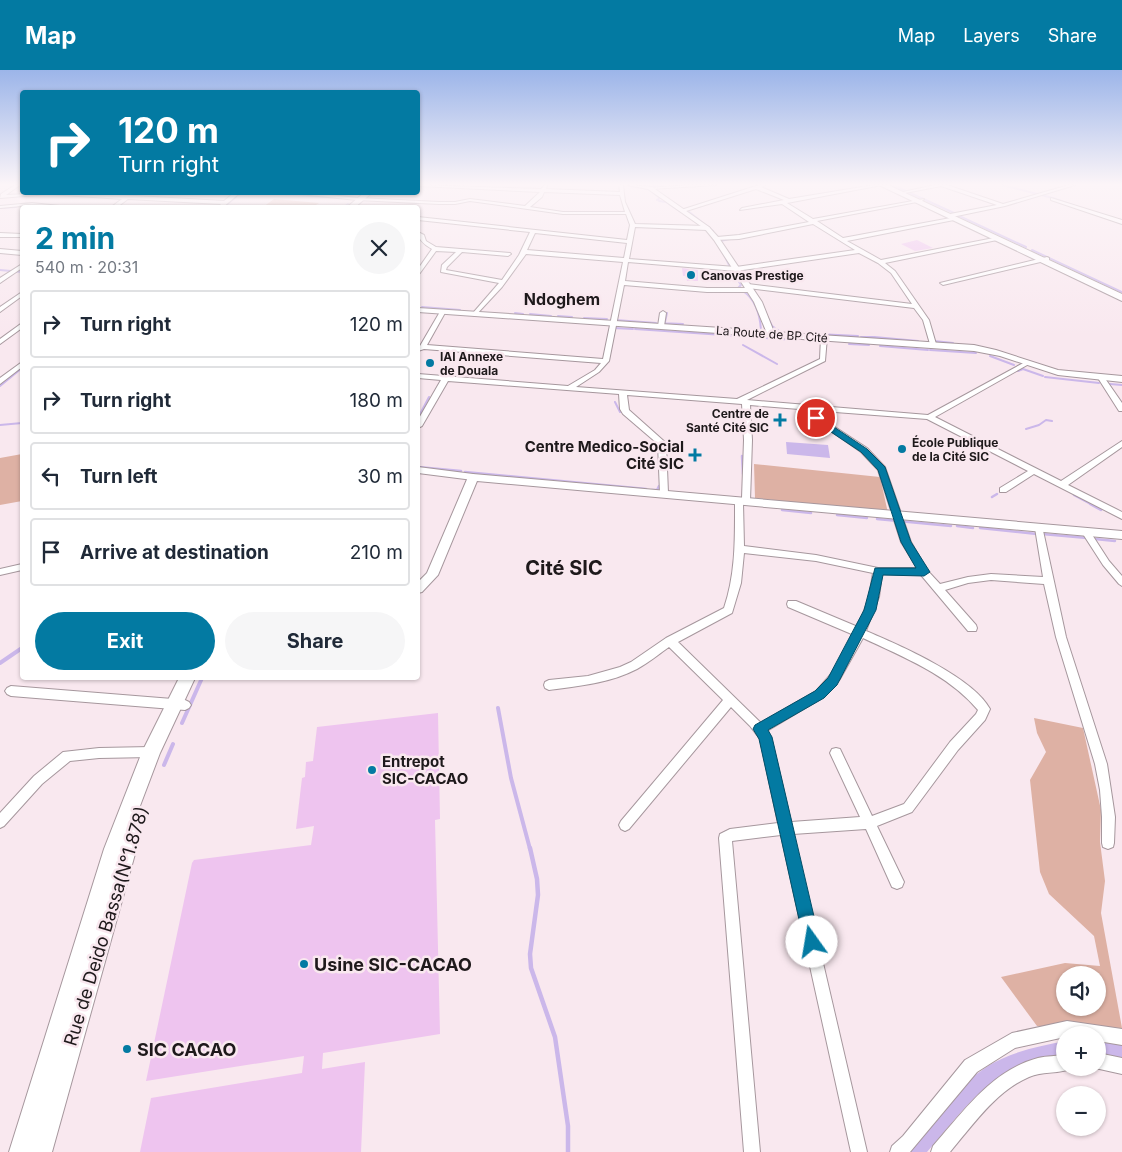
<!DOCTYPE html>
<html lang="en">
<head>
<meta charset="utf-8">
<style>
  body { margin:0; font-family:Inter,sans-serif; background:#f6f6f7; color:#1f2937; height:100vh; display:flex; flex-direction:column; font-size:19px; white-space:nowrap }
  * { box-sizing:border-box; margin:0 }
  p { font-size:16px; color:#747a83 }
  .icon { flex:none; width:28px; height:28px; fill:none; stroke:currentColor; stroke-width:2; stroke-linecap:round; stroke-linejoin:round }
  .map { position:relative; flex:1; overflow:hidden }
  .sheet { position:absolute; left:20px; top:135px; width:400px; height:475px; display:flex; flex-direction:column; background:#fff; border-radius:5px; box-shadow:0 1px 4px #0004 }
  .sheet>* { flex:none }
  .guide { position:absolute; left:20px; top:20px; width:400px; height:105px; border-radius:5px; box-shadow:0 1px 4px #0004; background:#037aa2; color:#fff; overflow:hidden }
  .buttons { position:absolute; left:1056px; top:896px; display:grid; gap:10px }
  .buttons a { display:grid; place-items:center; width:50px; height:50px; border-radius:50%; background:#fff; box-shadow:0 1px 4px #0004; font-size:25px }
  .pin { position:absolute; display:grid; place-items:center; width:42px; height:42px; color:#fff; margin:-21px; border:2px solid #fff; border-radius:50%; box-shadow:0 1px 5px #0007 }
  .me { position:absolute; width:55px; margin:-28px; rotate:347deg; stroke-linejoin:round; filter:drop-shadow(0 0 4px #0008) }
  .turn { display:flex; align-items:center; gap:18px; height:105px; padding:0 15px; font-size:22px }
  .turn .icon { width:65px; height:65px; stroke-width:2.5 }
  .turn b { display:block; font-size:35px; line-height:42px }
  .round { display:grid; place-items:center; flex:none; width:52px; height:52px; border-radius:26px; background:#f6f6f7 }
  .overview { display:flex; align-items:center; justify-content:space-between; height:85px; padding:0 15px }
  h1 { font-size:30px; font-weight:700; line-height:38px; color:#037aa2 }
  .button { display:flex; gap:10px; margin-top:auto; padding:10px 15px }
  .button a { flex:1; height:58px; border-radius:30px; background:#037aa2; color:#fff; font-size:20px; font-weight:700; line-height:58px; text-align:center }
  .button a+a { background:#f6f6f7; color:#1f2937 }
  ul { padding:0; list-style:none }
  li { display:flex; align-items:center; gap:15px; height:68px; margin:0 10px 8px; padding:0 5px; border:2px solid #e0e1e3; border-radius:5px }
  li div { flex:1 }
  li b { display:block; font-size:19px }
  li em { font-style:normal }
  header { display:flex; align-items:center; gap:30px; box-sizing:border-box; height:70px; padding:0 25px; background:#037aa2; color:#fff }
  header strong { font-size:24px }
  nav { display:flex; gap:28px; margin-inline-start:auto; font-size:18px }
  .map>svg:first-child { display:block }
  .green { fill:#deb1a4; fill-rule:evenodd }
  .water { fill:#cbb7ea }
  .lines { fill:none; stroke-linecap:round; stroke-linejoin:round }
  .stream-far3 { stroke:#cbb7ea; stroke-width:2 }
  .stream-far2 { stroke:#cbb7ea; stroke-width:2.5 }
  .stream-far1 { stroke:#cbb7ea; stroke-width:4 }
  .stream { stroke:#cbb7ea; stroke-width:4.5 }
  .canal { fill:#cbb7ea; fill-rule:evenodd }
  .building { fill:#eec4ef }
  .minor-casing { stroke:#a6979d; stroke-width:2 }
  .tertiary-casing { stroke:#a6979d; stroke-width:2 }
  .secondary-casing { stroke:#a6979d; stroke-width:2 }
  .primary-casing { stroke:#a6979d; stroke-width:2 }
  .minor { fill:#fff; fill-rule:evenodd }
  .tertiary { fill:#fff; fill-rule:evenodd }
  .secondary { fill:#fff; fill-rule:evenodd }
  .primary { fill:#fff; fill-rule:evenodd }
  .route { fill:#037aa2; stroke:#024f69 }
  .poi-dot { fill:#037aa2; stroke:#f9e8ef; stroke-width:2 }
  .labels { text-anchor:middle; dominant-baseline:central; stroke-width:5; stroke-linejoin:round; paint-order:stroke }
  .far-poi-label { font-size:12px; font-weight:bold; fill:#1e191b; stroke:#f9e8ef; text-anchor:start }
  .far-street-label { font-size:12px; fill:#1e191b; stroke:#f9e8ef }
  .poi-label { font-size:15px; font-weight:bold; fill:#1e191b; stroke:#f9e8ef; text-anchor:end }
  .far-district-label { font-size:16px; font-weight:bold; fill:#1e191b; stroke:#f9e8ef }
  .near-street-label { font-size:18px; fill:#1e191b; stroke:#f9e8ef }
  .near-poi-label { font-size:18px; font-weight:bold; fill:#1e191b; stroke:#f9e8ef; text-anchor:start }
  .district-label { font-size:20px; font-weight:bold; fill:#1e191b; stroke:#f9e8ef }
</style>
</head>
<body>
<header>
<strong>Map</strong>
<nav><a>Map</a><a>Layers</a><a>Share</a></nav>
</header>
<div class="map">
<svg width="1122" height="1082" viewBox="0 0 1122 1082">
  <rect width="100%" height="100%" fill="#f9e8ef"/>
  <path class="green" d="M274,129L319,133L313,137H263Z
    M22,384V431L0,435V388Z
    M754,394L880,407L888,443L755,428Z
    M1034,648L1083,658L1101,740L1100,772L1105,811L1101,843L1122,958L1037,956L1001,907L1065,893L1100,896L1094,866L1049,824L1040,802L1030,710L1046,682L1037,663ZM1065,905H1098V938H1065Z"/>
  <path class="water" d="M786,372L828,375L830,388L787,384Z"/>
  <g class="lines">
    <path class="stream-far3" d="M892,115L906,121
      M1002,115L1053,128L1078,137
      M629,116L648,119L660,128L657,130
      M645,116H664
      M705,116L713,115
      M259,122L275,123
      M908,122L954,143
      M278,124L342,128
      M239,125L242,122
      M342,126L350,127
      M659,131L666,132L681,142
      M225,136L236,127
      M0,138L16,137
      M343,138L348,134
      M688,141L713,161
      M957,145L1026,177
      M722,174L721,171L729,169
      M720,176L730,197
      M1032,180L1122,222
      M731,199L741,215L738,218
      M0,200L22,202
      M743,221C756,230 760,244 761,260
      M422,237L460,240
      M515,243L523,244
      M530,244L551,246
      M558,246L572,247
      M584,248L607,249
      M768,248L772,256L779,261
      M615,250L656,253
      M665,252L667,243
      M660,253L683,254
      M613,258L633,259
      M635,259L796,270
      M817,264L858,266
      M861,267H873
      M874,267L918,271
      M934,271L953,273
      M849,274L869,275
      M743,275L777,294
      M880,276L928,280
      M930,280L976,283
      M990,286L1014,295
      M1018,301L1023,299L1043,306
      M1045,307L1099,313
      M1110,314L1122,315
      M0,316L22,298
      M615,332L620,342
      M418,348L429,327
      M0,355L22,353
      M1026,359L1039,355L1046,350L1052,351"/>
    <path class="stream-far2" d="M742,386L743,404
      M418,397L461,401
      M465,402L646,419
      M652,420H657L659,416
      M1074,425L1089,433
      M992,427L997,424
      M1090,434L1101,440
      M782,440L811,443
      M837,445L867,448
      M877,449L951,456
      M957,456L973,458
      M980,458L1037,464
      M1042,464L1087,468
      M1095,469L1115,471"/>
    <path class="stream-far1" d="M0,593L22,578
      M498,638L511,708L530,779
      M182,653L202,608
      M164,695L173,674"/>
    <path class="stream" d="M530,778L537,809L538,825L530,884L531,898L555,967L568,1056V1082"/>
    <path class="canal" d="M1065,971V987C1048,990 1029,993 1013,1000C977,1017 953,1053 927,1082H908L910,1076C934,1049 957,1016 988,996C1011,982 1039,976 1065,971Z
      M1098,971L1122,975V991L1098,987Z"/>
  </g>
  <path class="building" d="M917,170L933,178L915,181L901,174Z
    M682,198L698,200V211H687L686,206H683Z
    M438,643L440,749L435,750L440,964L323,983L322,999L365,992L361,1082H140L151,1028L302,1003L304,986L146,1011L192,793L194,790L311,775L314,756L296,759L302,708L305,707L306,692L313,691L317,657Z"/>
  <g class="lines">
    <defs>
      <path id="minor" d="M15,115H20L6,125L65,122L224,131L235,122H241L222,138L218,137L221,134L128,129L116,138H110L122,129L49,124L0,128L1,124Z
        M418,115L541,119L545,115L547,116L546,119L620,122L619,115H623L625,132L635,154L707,156L710,158L707,160L635,157L629,189L736,197L855,180L813,154L739,169L715,170V168L717,167L739,165L809,152L782,134L740,140L742,138L784,130L756,119L683,142L681,140L759,115H765L761,117L789,129L874,115H882L787,133L813,149L924,129L922,131L817,151L843,168L956,147L959,149L847,171L881,190L999,167L1000,168L997,170L885,193L895,201L929,250L936,274L935,275L930,274L923,250L914,238L748,218L745,216L748,214L912,234L891,203L878,193L859,183L736,201L628,192L625,211L707,218H750L753,220L750,222H707L624,215L609,291L599,302L576,317L737,329L820,289L821,267L824,265L827,267L825,291L747,330L928,345L1027,291L1030,293L1029,294L935,347L1061,411L1122,371V377L1068,415L1122,442V449L1034,404L1006,422H1000V418L1028,401L927,349L809,340L867,378L885,397L911,472L927,500L940,514L968,507L991,504L1043,507L1035,458L1036,456H1042L1066,567L1107,694L1115,747L1114,773L1113,777L1108,779L1103,777L1102,773V747L1100,720L1095,694L1056,567L1044,514L991,510L968,513L945,520L976,555L977,558L976,561H968L921,505L882,504L879,527L866,561C899,575 973,607 990,639L985,650L958,680L912,742L877,756L904,812L902,817L897,819L892,817L866,759L793,764L867,1082H851L781,765L732,771L760,1082H744L719,768L720,764L730,759L778,753L760,669L750,656L731,637L629,759L625,761L621,759L619,755L621,751L723,630L669,577C659,584 648,593 637,599C610,613 579,616 549,620L545,618L544,615L545,612L549,610L588,606L620,597L631,592L666,568L724,538C736,503 735,467 735,430L736,428H742L744,370L742,334L627,325L629,340L666,373L668,423L664,426L660,423L658,374L623,344L620,339L619,324L448,311L422,356L418,358V350L441,310L418,308V304L568,316L595,300L601,293L424,279L418,281V277L420,276L441,240L446,241L427,275L603,289L623,192L526,184L502,217L475,246L473,245V243L499,213L441,202L442,195L456,182L436,181L420,203L418,204V199L432,179C425,175 418,170 418,162L424,165L426,171L436,177L510,183L511,184L508,186L462,182L447,197L446,200L502,210L519,185L530,162L418,150V147L627,170L630,155L626,144H563L470,131L455,134H439L357,130L280,122H303L358,128L439,132H455L470,129L525,136L540,122L419,116ZM544,122L620,125L625,142H563L530,137L542,127ZM535,163L627,173L624,188L527,180ZM750,335L799,339L861,382L878,400L901,472L917,498H878L816,485L744,476L743,433H749L750,431L752,370ZM744,483L816,491L873,503L869,527L858,557L796,531H788L787,534L788,537L854,565L832,603L816,621L761,653L678,572L732,543L741,513ZM863,568C903,587 949,605 978,640L976,644L950,672L904,734L872,746L840,679L836,678L832,679L830,683L860,747L791,752L771,667L767,661L824,627L840,609Z
        M691,115H716L650,119L648,118Z
        M935,115H947L1003,134L1069,115H1075L1005,136L952,147L950,144L997,135L941,116L905,123L903,122Z
        M1051,128L1122,150V154L1051,130Z
        M32,133L69,137L71,138L32,135L0,138V136Z
        M0,163L22,164V167H0Z
        M0,179L22,181V185L0,183Z
        M1047,187L1049,188V190L943,215L940,213Z
        M22,194V198L0,213V208Z
        M22,222V226L0,242V237Z
        M663,241L666,243L664,256L661,258L658,256L660,243Z
        M22,253V258L0,274V269Z
        M22,292V297L0,314V308Z
        M1102,306L1104,307L1122,333V341H1119L1098,308Z
        M418,397L473,404L477,407L473,410L418,403Z
        M1086,459L1089,460L1109,491L1122,506V516L1119,514L1103,495L1083,464L1081,462Z
        M22,494V500L0,505V499Z
        M11,616L185,630L189,632L191,635L189,638L185,640L11,626L7,624L5,621L7,618Z
        M151,677L155,678L157,682L155,686L151,687L99,688L70,691L42,714L4,756L0,758V743L34,706L63,682L99,678Z
        M1067,951L1122,959V975L1098,971V965H1065V967L1015,978L977,1002L910,1082H890L892,1076L903,1066L965,990L1012,963Z
        M1098,983L1122,988V1004L1095,998H1098Z
        M1065,985V998L1071,999C1057,1004 1042,1001 1029,1007C996,1021 972,1056 950,1082H931L933,1076C963,1042 992,1000 1038,988C1047,986 1056,986 1065,985Z"/>
      <path id="tertiary" d="M628,115L652,117L709,157L719,168L762,232L774,262L974,275L996,280L1058,300L1122,306V312L1058,305L1000,286L974,281L418,242V238L766,261L754,232L714,170L705,159L648,119Z
        M473,404L1122,461V469L477,411L438,505L422,522L418,523V512L427,503L468,407Z"/>
      <path id="secondary" d="M365,122H373L354,138H346Z
        M179,608H195L160,683L132,757L137,759L140,766L52,1082H9L104,779L142,682Z"/>
      <path id="primary" d="M879,115H888L1122,224V231Z"/>
    </defs>
    <use href="#minor" class="minor-casing"/>
    <use href="#tertiary" class="tertiary-casing"/>
    <use href="#secondary" class="secondary-casing"/>
    <use href="#primary" class="primary-casing"/>
    <use href="#minor" class="minor"/>
    <use href="#tertiary" class="tertiary"/>
    <use href="#secondary" class="secondary"/>
    <use href="#primary" class="primary"/>
  </g>
  <linearGradient id="sky" x2="0" y2="1"><stop stop-color="#9cb5e9"/><stop offset="0.43" stop-color="#fcf5f8"/><stop offset="1" stop-color="#fcf5f8" stop-opacity="0"/></linearGradient>
  <rect width="1122" height="266" fill="url(#sky)"/>
  <path class="route" d="M816,345L867,379L885,397L911,472L930,502L924,506L883,505L876,540L837,615L824,628L768,660L772,667L820,872L818,878L812,880L807,878L804,872L759,669L753,659L755,655L815,621L828,608L864,540L875,498H916L901,472L878,400L861,382L813,350L812,348Z"/>
  <g class="poi-dot">
    <circle cx="691" cy="205" r="5"/>
    <circle cx="430" cy="293" r="5"/>
    <path d="M777.5 342.5h5v5h5v5h-5v5h-5v-5h-5v-5h5z"/>
    <circle cx="902" cy="379" r="5"/>
    <path d="M692.5 377.5h5v5h5v5h-5v5h-5v-5h-5v-5h5z"/>
    <circle cx="372" cy="700" r="5"/>
    <circle cx="304" cy="894" r="5"/>
    <circle cx="127" cy="979" r="5"/>
  </g>
  <g class="labels">
    <g class="far-poi-label">
      <text x="701" y="205">Canovas Prestige</text>
      <text x="440" y="286">IAI Annexe<tspan x="440" dy="14">de Douala</tspan></text>
      <text x="769" y="343" text-anchor="end">Centre de<tspan x="769" dy="14">Santé Cité SIC</tspan></text>
      <text x="912" y="372">École Publique<tspan x="912" dy="14">de la Cité SIC</tspan></text>
    </g>
    <g class="far-street-label">
      <text transform="translate(772 264) rotate(4)">La Route de BP Cité</text>
    </g>
    <g class="poi-label">
      <text x="684" y="376">Centre Medico-Social<tspan x="684" dy="17">Cité SIC</tspan></text>
      <text x="382" y="691" text-anchor="start">Entrepot<tspan x="382" dy="17">SIC-CACAO</tspan></text>
    </g>
    <g class="far-district-label">
      <text x="562" y="229">Ndoghem</text>
    </g>
    <g class="near-street-label">
      <text transform="translate(106 856) rotate(-73)">Rue de Deido Bassa(N°1.878)</text>
    </g>
    <g class="near-poi-label">
      <text x="314" y="894">Usine SIC-CACAO</text>
      <text x="137" y="979">SIC CACAO</text>
    </g>
    <g class="district-label">
      <text x="564" y="498">Cité SIC</text>
    </g>
  </g>
</svg>
<div class="buttons">
<a><svg class="icon" aria-label="sound" viewBox="0 0 24 24"><path d="M4 9h4l5-4v14l-5-4H4zM17 9q2 3 0 6"/></svg></a>
<a>+</a>
<a>−</a>
</div>
<div class="pin" style="left:816px;top:348px;background:#d93025"><svg class="icon" aria-label="arrive" viewBox="0 0 24 24"><path d="M6 21V4h12l-3 4 3 4H6"/></svg></div>
<svg class="me" style="left:812px;top:872px" viewBox="-20 -20 40 40"><circle r="19" fill="#fff"/><path d="M0-13L10 11 0 6-10 11z" fill="#037aa2"/></svg>
<div class="guide">
<div class="turn"><svg class="icon" aria-label="right" viewBox="0 0 24 24"><path d="M7 20v-9h11M14 6l5 5-5 5"/></svg><div><b>120 m</b>Turn right</div></div>
</div>
<section class="sheet">
<div class="overview"><div><h1>2 min</h1><p>540 m · 20:31</p></div><a class="round"><svg class="icon" aria-label="close" viewBox="0 0 24 24"><path d="M6 6l12 12M18 6L6 18"/></svg></a></div>
<ul>
<li><svg class="icon" aria-label="right" viewBox="0 0 24 24"><path d="M7 20v-9h11M14 6l5 5-5 5"/></svg><div><b>Turn right</b></div><em>120 m</em></li>
<li><svg class="icon" aria-label="right" viewBox="0 0 24 24"><path d="M7 20v-9h11M14 6l5 5-5 5"/></svg><div><b>Turn right</b></div><em>180 m</em></li>
<li><svg class="icon" aria-label="left" viewBox="0 0 24 24"><path d="M17 20v-9H6M10 6l-5 5 5 5"/></svg><div><b>Turn left</b></div><em>30 m</em></li>
<li><svg class="icon" aria-label="arrive" viewBox="0 0 24 24"><path d="M6 21V4h12l-3 4 3 4H6"/></svg><div><b>Arrive at destination</b></div><em>210 m</em></li>
</ul>
<div class="button"><a>Exit</a><a>Share</a></div>
</section>
</div>
</body>
</html>
